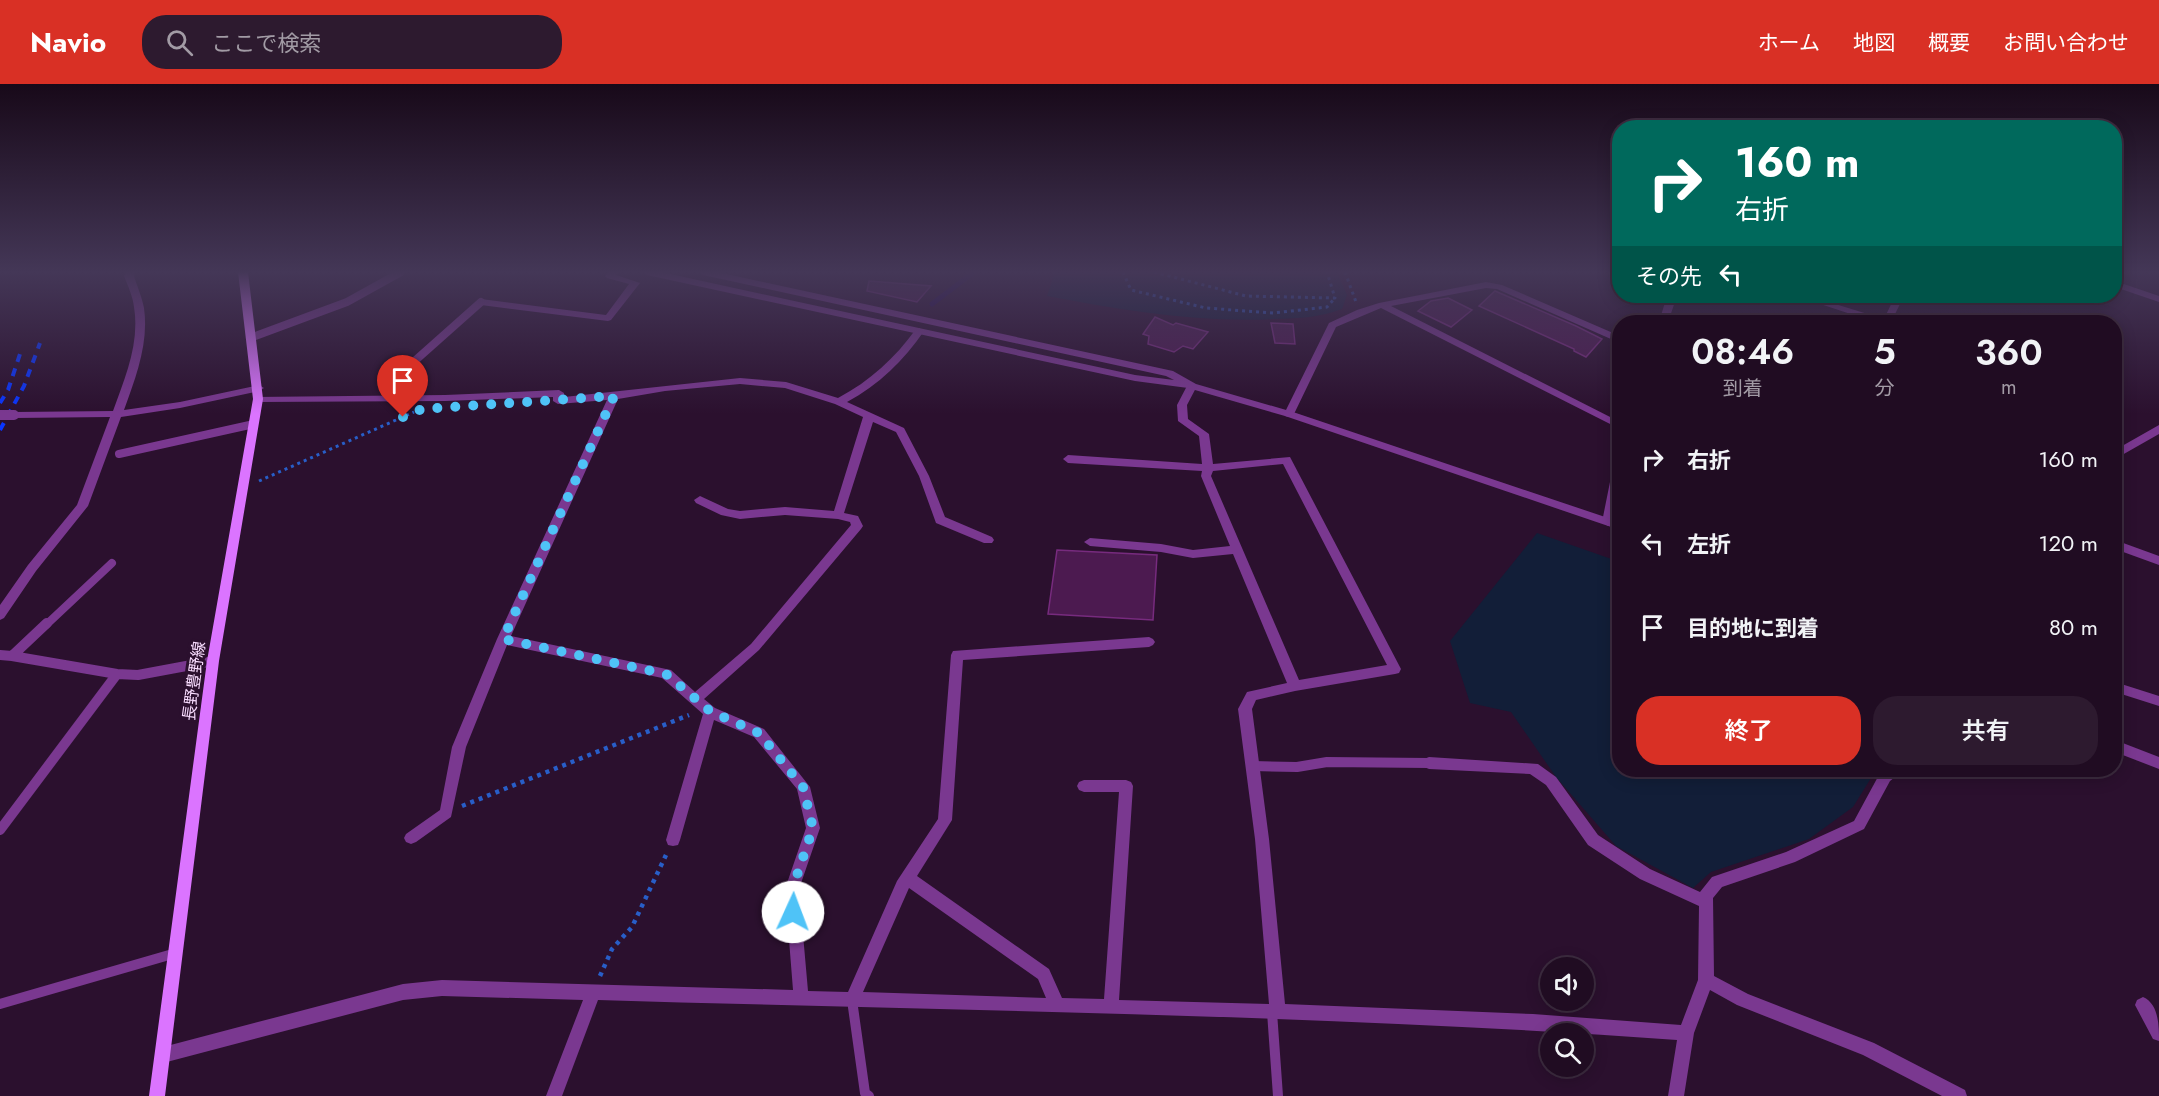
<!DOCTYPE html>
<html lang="ja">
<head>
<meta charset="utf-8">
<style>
  body { margin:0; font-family:Jost,"Noto Sans JP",sans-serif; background:#2d1a2f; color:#f1f3f6; height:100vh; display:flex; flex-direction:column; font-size:22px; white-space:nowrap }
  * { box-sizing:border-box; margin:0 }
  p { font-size:20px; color:#a29ba5 }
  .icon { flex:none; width:33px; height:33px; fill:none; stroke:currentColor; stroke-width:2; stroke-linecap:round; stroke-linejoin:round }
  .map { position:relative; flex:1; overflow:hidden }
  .details { position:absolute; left:1612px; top:231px; width:510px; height:462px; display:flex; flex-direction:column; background:#200c22; border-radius:24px; box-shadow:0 3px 15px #0003,0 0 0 2px #3d2c40 }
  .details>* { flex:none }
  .banner { position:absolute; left:1612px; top:36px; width:510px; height:183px; border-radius:24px; box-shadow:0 3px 15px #0003,0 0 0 2px #3d2c40; background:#00695c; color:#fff; overflow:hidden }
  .controls { position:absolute; left:1540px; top:873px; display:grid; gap:12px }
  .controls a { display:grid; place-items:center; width:54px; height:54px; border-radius:50%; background:#200c22; box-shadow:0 3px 15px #0003,0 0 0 2px #3d2c40; font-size:30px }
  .pin { position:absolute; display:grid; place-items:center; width:51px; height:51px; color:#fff; margin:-62px -26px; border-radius:50% 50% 50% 0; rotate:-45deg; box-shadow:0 0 6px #0007 }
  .pin .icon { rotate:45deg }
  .me { position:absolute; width:66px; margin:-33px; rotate:2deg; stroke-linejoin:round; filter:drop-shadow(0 0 4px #0008) }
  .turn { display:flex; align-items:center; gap:21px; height:126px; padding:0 24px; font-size:27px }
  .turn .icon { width:78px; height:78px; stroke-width:2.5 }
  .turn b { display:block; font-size:42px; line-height:51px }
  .then { display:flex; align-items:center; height:57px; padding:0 24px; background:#0003; gap:12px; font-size:22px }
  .eta { display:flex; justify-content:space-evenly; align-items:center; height:102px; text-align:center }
  .eta b { font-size:36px; font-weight:600; line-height:42px }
  .cta { display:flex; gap:12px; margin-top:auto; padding:12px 24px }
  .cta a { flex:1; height:69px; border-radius:24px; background:#d93025; color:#fff; font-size:24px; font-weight:600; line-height:69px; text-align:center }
  .cta a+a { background:#2d1a2f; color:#f1f3f6 }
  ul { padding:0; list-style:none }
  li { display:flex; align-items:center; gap:18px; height:84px; padding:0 24px }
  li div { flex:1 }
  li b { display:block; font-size:22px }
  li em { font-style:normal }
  header { display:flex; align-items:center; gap:36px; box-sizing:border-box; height:84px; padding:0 30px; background:#d93025; color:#fff }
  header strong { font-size:28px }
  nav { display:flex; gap:33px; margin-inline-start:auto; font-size:21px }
  .search { width:420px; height:54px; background:#2d1a2f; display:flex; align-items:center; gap:15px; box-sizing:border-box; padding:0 21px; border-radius:24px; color:#a29ba5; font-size:22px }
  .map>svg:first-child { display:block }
  .green { fill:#121e38 }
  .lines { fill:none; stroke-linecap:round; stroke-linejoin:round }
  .stream { stroke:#21074f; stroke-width:5 }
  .building { fill:#4c1a50; stroke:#772b7e; stroke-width:1.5 }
  .path-far1 { stroke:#285ec8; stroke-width:3; stroke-dasharray:3 4; stroke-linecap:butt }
  .path { stroke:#285ec8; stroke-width:4.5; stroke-dasharray:4 5; stroke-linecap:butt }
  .service-far1 { stroke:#7a3890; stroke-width:8 }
  .service { stroke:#7a3890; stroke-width:10 }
  .minor { fill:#7a3890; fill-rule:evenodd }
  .tertiary { fill:#7a3890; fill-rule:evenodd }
  .secondary { fill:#db74ff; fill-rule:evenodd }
  .rail { stroke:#0935ff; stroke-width:4; stroke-dasharray:8 7; stroke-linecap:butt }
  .minor-bridge { stroke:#7a3890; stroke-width:10 }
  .route { stroke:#4fc3f7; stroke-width:10; stroke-dasharray:0 18 }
  .labels { text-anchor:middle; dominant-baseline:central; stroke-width:6; stroke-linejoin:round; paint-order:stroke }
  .street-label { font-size:16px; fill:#f9ddff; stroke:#2b102e }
</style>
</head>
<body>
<header>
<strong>Navio</strong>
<div class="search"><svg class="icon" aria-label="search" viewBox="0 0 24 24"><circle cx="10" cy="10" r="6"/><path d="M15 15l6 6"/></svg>ここで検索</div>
<nav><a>ホーム</a><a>地図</a><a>概要</a><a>お問い合わせ</a></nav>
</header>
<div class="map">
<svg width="2159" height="1012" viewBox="0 0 2159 1012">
  <rect width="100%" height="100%" fill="#2b102e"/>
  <path class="green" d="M1055,188H1337L1347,211L1342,225C1317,234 1301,234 1275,235C1198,239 1122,226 1047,212Z
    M1537,449L1620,478V686H1876L1853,723L1809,755L1711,788L1693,804L1616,762L1556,693L1511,628L1470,619L1450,557Z"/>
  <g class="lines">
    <path class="stream" d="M932,220L974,188"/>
  </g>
  <path class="building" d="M869,197L931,202L917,218L867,207Z
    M1495,207L1576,242L1602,255L1586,273L1574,267V265L1479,222Z
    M1448,214L1472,226L1451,243L1418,227L1431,217Z
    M1155,233L1173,241L1176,239L1208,248L1193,265L1183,262L1174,268L1148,260L1149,252L1143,250Z
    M1271,239L1293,240L1295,260L1275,259Z
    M1057,466L1157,471L1153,536L1048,530Z"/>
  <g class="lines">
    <path class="path-far1" d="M1123,188L1131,206L1206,224L1273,229L1327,223L1335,214
      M1154,188L1246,212L1335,214L1327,188
      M1345,188L1356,218
      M259,397L414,328"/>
    <path class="path" d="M462,722L689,631
      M600,892L612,865L632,843L666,771"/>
    <path class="service-far1" d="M250,254L347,218L401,188
      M389,314L409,282L481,218
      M119,370L254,340
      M46,541L112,479"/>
    <path class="service" d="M0,571L12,572L47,539
      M12,572L117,590L138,591L213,577
      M1253,682L1297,683L1327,678L1429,679
      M0,746L117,590
      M852,916L865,1009L869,1012
      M0,920L176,869
      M1272,928L1278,1012"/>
    <path class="minor" d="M126,188H135L134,192C137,202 142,213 144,224C149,259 136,293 124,326L180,318L259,301L264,304L259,307L180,324L121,333L88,422L36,487L4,534L0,536V521L28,481L77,421L110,333L14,334L9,331L14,328L113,327C125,294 140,259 134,223C133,213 128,202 124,192Z
      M609,188H618L616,191L640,199L611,236L608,237L481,221L476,218L481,215L606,231L629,200L607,194L605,192Z
      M2115,197L2159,212V218L2115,203Z
      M1486,198L1502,201L1620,252V259L1497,205L1486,204L1391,222L1620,338V345L1381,224L1336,243L1294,330L1289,333L1285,332L1284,330L1329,239L1357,226L1379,219Z
      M1667,212H1677L1668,238H1659Z
      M1796,212H1809L1884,235L1895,212H1904L1891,238H1875Z
      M919,244L924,247C904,276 879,301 847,318L904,344L929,392L945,433L992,453L994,456L992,459H984L936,439L919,392L896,348L873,338L844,429L858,432L863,442L861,445L759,566L704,615L715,624L764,645L810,703L820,744L799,805L808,907L848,908L897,797L938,735L951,571L953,567L1149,553L1153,555L1155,558L1153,561L1149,563L963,576L952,736L917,792L1049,885L1062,914L1104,915L1119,708H1084L1079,706L1077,702L1079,698L1084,696H1126L1131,698L1133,702L1119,916L1269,920L1255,755L1238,625L1247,608L1287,599L1233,470L1193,474L1161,468L1090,462L1084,458L1090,454L1161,460L1193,466L1230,462L1201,392L1202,387L1068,379L1063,375L1068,371L1202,380L1199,352L1178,337L1177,321L1188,300L1192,299L1197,302L1187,321L1188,335L1209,350L1213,380L1290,373L1401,585L1399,589L1395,590L1295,607L1256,616L1252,625L1269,755L1285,920L1533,930L1681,941L1698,896L1699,822L1640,795L1588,761L1546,701L1530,690L1429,685L1424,683L1422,679L1424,675L1429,673L1538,680L1556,693L1598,751L1650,785L1700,808L1712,793L1786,768L1854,737L1880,689L1885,686H1901L1899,690L1890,697L1864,745L1795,778L1722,803L1713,814L1714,892L1748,910L1874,959L1965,1006L1967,1012H1942L1863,971L1737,921L1710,906L1694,949L1684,1012H1668L1677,956C1318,930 958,927 598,916L562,1012H546L583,916L442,912L403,916L163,979L157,977L155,971L157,965L163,963L403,900L442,896L793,906L785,805L806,744L797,705L754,653L714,636L680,756L678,761L673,762L668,761L666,756L703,630L662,594L507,561L466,663L451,733L416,758L411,760L406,758L404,754L406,750L440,726L452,663L497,555L607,316L558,320L553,317V313L445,317L258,318L254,317L253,315L254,313L445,311L559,306L564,309V313L740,294L786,298L838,314C870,297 895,274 916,245ZM740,300L785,304L835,320L863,333L834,427L785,423L740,427L728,425L700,412L694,416L696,419L721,431L740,435L785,431L838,435L850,438L851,441L751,560L695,608L671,586L666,585L511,552L618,315L665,307ZM1283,380L1387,581L1299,596L1211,392L1213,387ZM909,804L1038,895L1046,914L863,908Z
      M2159,341V350L2115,375V366Z
      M1620,369V403L1614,438L1608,442L1602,438L1615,373Z
      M2115,456L2159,472V481L2115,465Z
      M2115,656L2159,673V685L2115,668Z
      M2143,913C2159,920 2159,942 2159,957L2153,955L2135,921L2137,916Z"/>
    <path class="tertiary" d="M643,188H661L1135,291L1174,296L1166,292L703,191L699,188H717L1173,287L1196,300L1293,328L1620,438V446L1285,332L1188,304L1135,297L647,191Z
      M2115,598L2159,612V622L2115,608Z"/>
    <path class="secondary" d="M238,188H248L263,315L219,577L165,1012H149L207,577L253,315Z"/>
    <path class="rail" d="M0,319L8,306L22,264
      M0,346L24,302L40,259"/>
    <path class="minor-bridge" d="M0,331H14"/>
  </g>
  <linearGradient id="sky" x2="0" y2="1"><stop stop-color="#180919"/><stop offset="0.57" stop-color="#443757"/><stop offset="1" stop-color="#443757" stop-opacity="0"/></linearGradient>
  <rect width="2159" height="330" fill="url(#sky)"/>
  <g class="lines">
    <path class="route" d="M403,333L422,325L614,312L503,555L666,590L710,627L759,649L803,703L813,744L792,806L793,828"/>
  </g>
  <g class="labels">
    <g class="street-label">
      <text transform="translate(194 597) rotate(-82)">長野豊野線</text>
    </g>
  </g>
</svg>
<div class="controls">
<a><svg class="icon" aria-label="sound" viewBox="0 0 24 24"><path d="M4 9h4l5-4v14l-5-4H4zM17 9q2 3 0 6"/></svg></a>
<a><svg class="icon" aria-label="search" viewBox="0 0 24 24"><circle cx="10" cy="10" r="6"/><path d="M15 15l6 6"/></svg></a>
</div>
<div class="pin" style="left:403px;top:333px;background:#d93025"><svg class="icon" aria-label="arrive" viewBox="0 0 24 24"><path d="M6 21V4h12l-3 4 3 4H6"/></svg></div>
<svg class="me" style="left:793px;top:828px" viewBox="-20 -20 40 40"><circle r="19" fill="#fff"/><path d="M0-13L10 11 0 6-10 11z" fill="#4fc3f7"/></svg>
<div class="banner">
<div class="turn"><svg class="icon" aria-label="right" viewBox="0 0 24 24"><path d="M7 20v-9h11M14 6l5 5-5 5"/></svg><div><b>160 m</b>右折</div></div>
<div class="then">その先<svg class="icon" aria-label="left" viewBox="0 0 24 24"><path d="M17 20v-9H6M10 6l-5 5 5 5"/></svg></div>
</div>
<section class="details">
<div class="eta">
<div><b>08:46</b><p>到着</p></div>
<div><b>5</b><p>分</p></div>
<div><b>360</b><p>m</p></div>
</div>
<ul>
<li><svg class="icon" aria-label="right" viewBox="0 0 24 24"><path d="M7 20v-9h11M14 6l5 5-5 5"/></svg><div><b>右折</b></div><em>160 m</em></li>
<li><svg class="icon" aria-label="left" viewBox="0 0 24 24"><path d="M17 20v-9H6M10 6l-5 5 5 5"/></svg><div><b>左折</b></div><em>120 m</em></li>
<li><svg class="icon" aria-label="arrive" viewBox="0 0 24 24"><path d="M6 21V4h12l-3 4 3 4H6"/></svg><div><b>目的地に到着</b></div><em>80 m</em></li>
</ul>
<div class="cta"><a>終了</a><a>共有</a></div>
</section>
</div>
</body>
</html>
